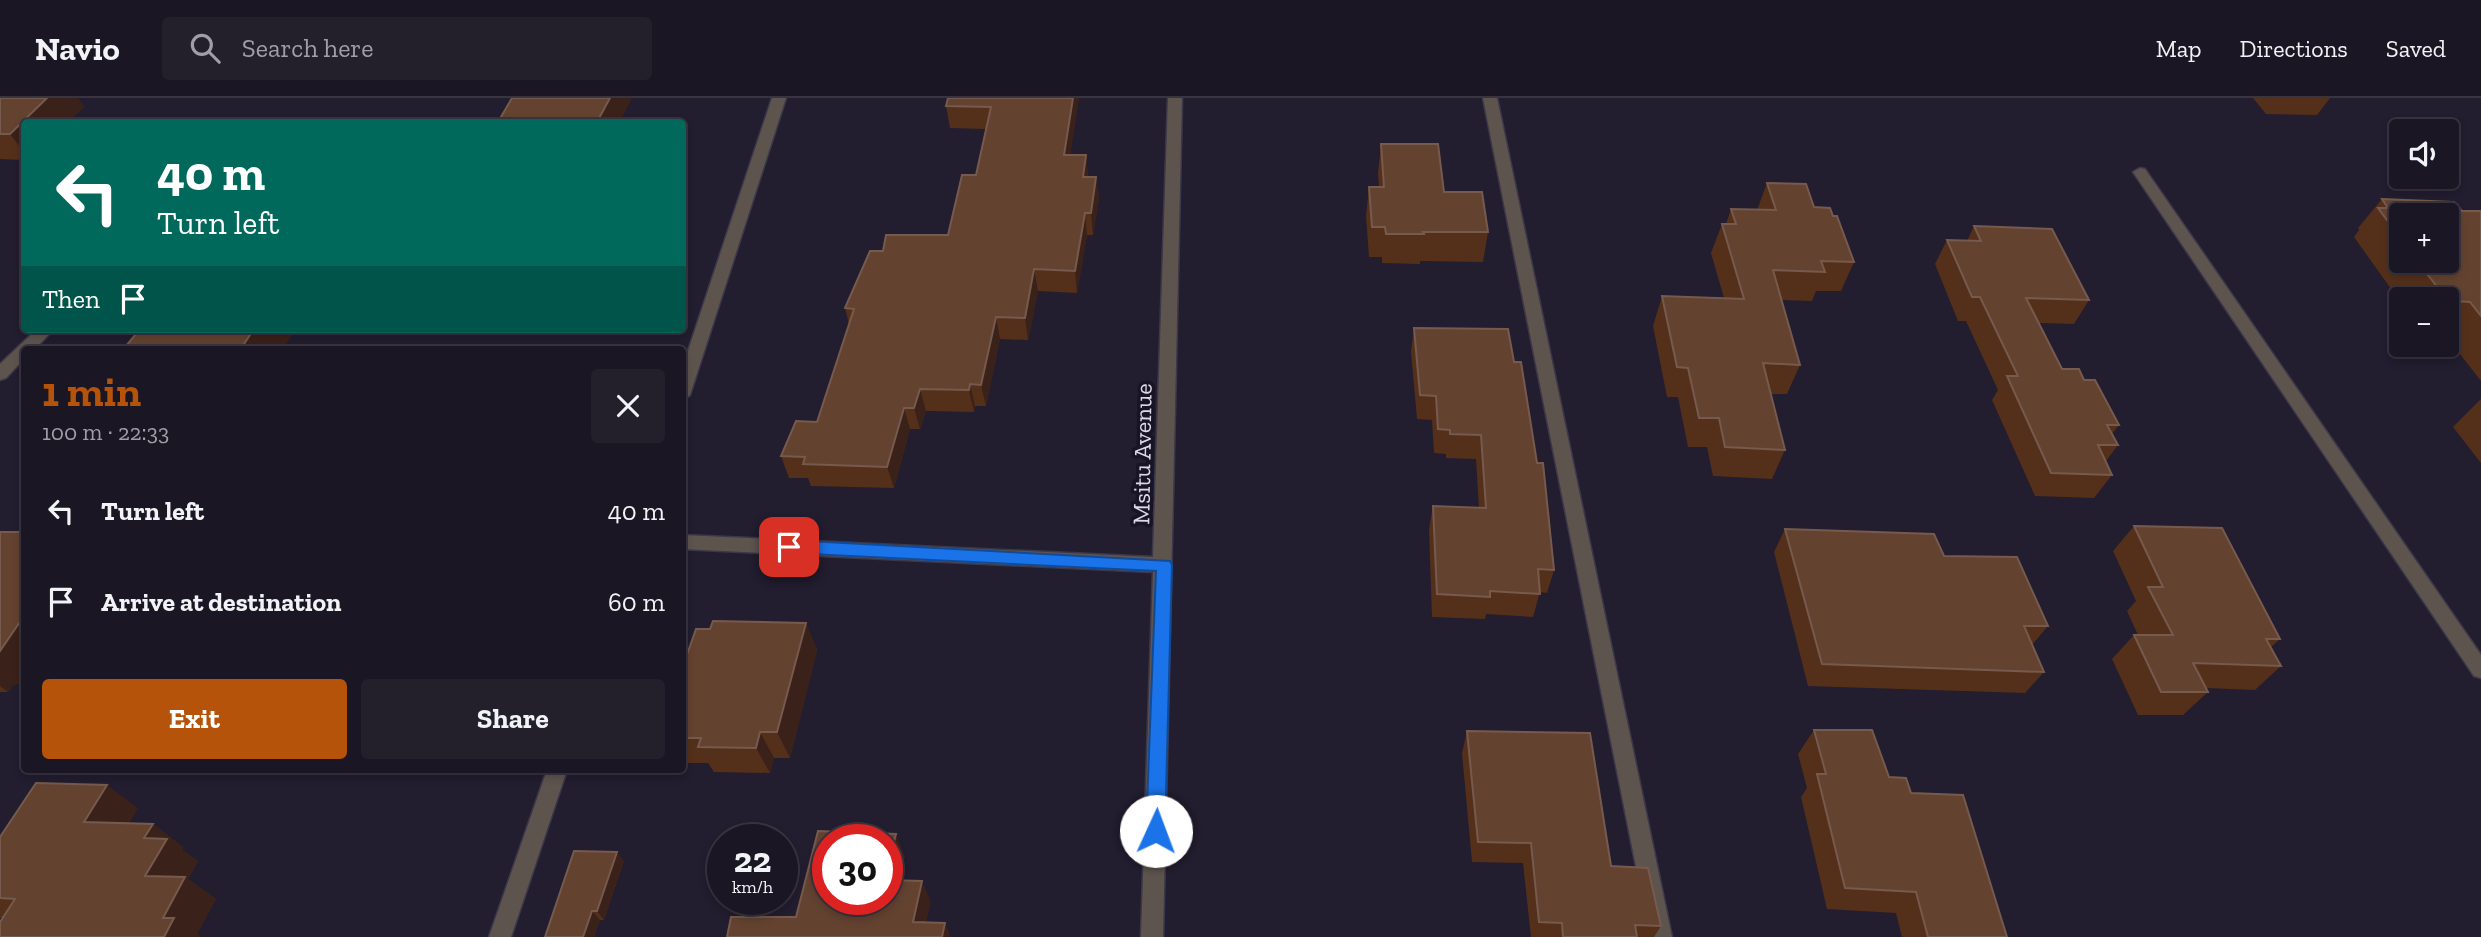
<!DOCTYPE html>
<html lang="en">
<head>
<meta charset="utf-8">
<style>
  body { margin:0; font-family:"Zilla Slab",serif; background:#231f2b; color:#f1f3f6; height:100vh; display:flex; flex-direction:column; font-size:26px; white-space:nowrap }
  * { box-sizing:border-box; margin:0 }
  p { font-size:23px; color:#9f9fa6 }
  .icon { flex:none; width:38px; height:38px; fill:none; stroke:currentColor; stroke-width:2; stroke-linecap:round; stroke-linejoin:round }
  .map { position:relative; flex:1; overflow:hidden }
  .panel { position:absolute; left:21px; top:248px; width:665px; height:427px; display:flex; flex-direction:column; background:#1a1623; border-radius:7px; box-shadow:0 4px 10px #0003,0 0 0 2px #383541 }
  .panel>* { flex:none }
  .banner { position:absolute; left:21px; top:21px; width:665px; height:214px; border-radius:7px; box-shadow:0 4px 10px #0003,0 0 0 2px #383541; background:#00695c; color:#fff; overflow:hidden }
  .controls { position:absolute; left:2389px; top:21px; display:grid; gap:14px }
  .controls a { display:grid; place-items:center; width:70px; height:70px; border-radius:7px; background:#1a1623; box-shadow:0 4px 10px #0003,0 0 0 2px #383541; font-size:35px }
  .speed { position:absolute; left:707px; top:726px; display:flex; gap:14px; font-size:35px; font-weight:700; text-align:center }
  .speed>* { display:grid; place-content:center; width:91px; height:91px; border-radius:50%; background:#1a1623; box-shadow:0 4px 10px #0003,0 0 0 2px #383541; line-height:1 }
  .speed small { font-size:18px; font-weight:400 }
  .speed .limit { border:10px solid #d22; background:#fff; color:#111 }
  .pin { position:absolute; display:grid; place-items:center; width:60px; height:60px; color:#fff; margin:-30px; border-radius:14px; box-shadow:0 4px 10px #0006 }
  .me { position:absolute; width:77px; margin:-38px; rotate:2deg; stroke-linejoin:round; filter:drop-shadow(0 0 5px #0008) }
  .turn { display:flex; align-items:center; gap:24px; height:147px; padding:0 21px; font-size:32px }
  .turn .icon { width:91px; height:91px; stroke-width:2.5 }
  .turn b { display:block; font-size:49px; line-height:60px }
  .then { display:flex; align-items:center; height:66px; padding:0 21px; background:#0003; gap:14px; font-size:26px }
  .round { display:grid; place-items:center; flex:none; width:74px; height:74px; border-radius:7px; background:#231f2b }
  .summary { display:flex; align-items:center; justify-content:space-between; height:119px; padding:0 21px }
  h1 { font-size:42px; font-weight:800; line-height:52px; color:#b45309 }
  .action { display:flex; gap:14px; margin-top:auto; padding:14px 21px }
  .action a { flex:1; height:80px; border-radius:7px; background:#b45309; color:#fff; font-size:28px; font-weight:800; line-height:80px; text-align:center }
  .action a+a { background:#231f2b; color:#f1f3f6 }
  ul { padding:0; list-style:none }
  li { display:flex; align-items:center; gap:21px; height:91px; padding:0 21px }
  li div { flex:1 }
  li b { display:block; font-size:26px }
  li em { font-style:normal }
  header { display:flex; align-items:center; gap:42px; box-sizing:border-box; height:98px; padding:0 35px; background:#1a1623; border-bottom:2px solid #383541 }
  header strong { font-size:33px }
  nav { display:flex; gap:38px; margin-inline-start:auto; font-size:24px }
  .search { width:490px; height:63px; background:#231f2b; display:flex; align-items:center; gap:18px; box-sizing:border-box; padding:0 24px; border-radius:7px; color:#9f9fa6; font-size:26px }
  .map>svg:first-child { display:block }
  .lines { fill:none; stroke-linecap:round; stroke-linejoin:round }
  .street-casing { stroke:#3c3749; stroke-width:3 }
  .street { fill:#5e544e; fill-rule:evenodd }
  .wall { fill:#54301a; fill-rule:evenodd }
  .shaded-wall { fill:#3a2119 }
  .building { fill:#634230; stroke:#765a4d; stroke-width:2 }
  .route { fill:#1a73e8; stroke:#114b97; stroke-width:2 }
  .labels { text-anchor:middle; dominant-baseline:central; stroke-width:7; stroke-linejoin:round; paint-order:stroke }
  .street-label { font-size:24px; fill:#dddae7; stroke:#191425 }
</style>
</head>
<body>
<header>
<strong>Navio</strong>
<div class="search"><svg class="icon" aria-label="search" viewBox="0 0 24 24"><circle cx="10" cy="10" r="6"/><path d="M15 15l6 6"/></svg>Search here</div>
<nav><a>Map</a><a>Directions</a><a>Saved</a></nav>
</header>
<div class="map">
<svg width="2481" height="839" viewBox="0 0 2481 839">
  <rect width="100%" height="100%" fill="#221d2f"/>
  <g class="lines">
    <defs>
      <path id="street" d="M772,0H786L690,297L682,303V271Z
        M1168,0H1182L1163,839H1141L1153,474L682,451V437L1153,459Z
        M1483,0H1497L1672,839H1650Z
        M2140,70L2145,71L2481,557V580L2474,578L2133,74Z
        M37,231H54L34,252H24V261L6,280L0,282V266Z
        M547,672H567L511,839H489Z"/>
    </defs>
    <use href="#street" class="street-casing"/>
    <use href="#street" class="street"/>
  </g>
  <path class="wall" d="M0,0H78L84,9L68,24H24V62L0,61Z
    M948,0H1079L1070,57H1086L1088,79H1096L1099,101L1093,137H1087L1077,195L1038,193L1028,242L1000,241L986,308H975L974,314L926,313L920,331H910L894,390L811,388L808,380H789L781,358L817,324L849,226L845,210L883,153L948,137L976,77L986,31L950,30L946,8Z
    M2253,0H2330L2317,17L2266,16Z
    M1381,46L1444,94L1488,134L1483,164L1420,163V166L1382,165V159H1369L1366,118L1369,89H1379L1378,75Z
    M1767,85L1833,118L1854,164L1841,193H1816L1812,203L1781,202L1800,267L1787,296H1771L1785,352L1772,381L1713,378L1707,349H1688L1678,299H1667L1653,228L1662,198L1724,200L1711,155L1722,126H1726L1731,111L1757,112Z
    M2382,101L2462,113H2481V283L2446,238V201H2401V205L2354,139L2359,132L2358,130ZM2401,117L2446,163H2401Z
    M1974,128L2089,202L2074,226L2039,225L2062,271L2084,282L2119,327L2112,336L2118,347L2106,363L2112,377L2094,400L2035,398L1992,302L1998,292L1966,223H1958L1935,166L1947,142L1967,143Z
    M1414,230L1514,264L1554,472L1547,495L1540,494L1533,519L1486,516L1485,521L1432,519L1429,431L1433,408L1479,410L1476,361L1446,360V356L1434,355L1432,322L1417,321L1411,254Z
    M2481,301V365L2453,329Z
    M2134,428L2280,541L2271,549L2281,568L2255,592L2206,590L2208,594L2183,617H2138L2112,561L2134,537H2138L2127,513L2136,503L2113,453Z
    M1785,431L1944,458L2048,528L2032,547L2044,574L2025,595L1808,588L1774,454Z
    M0,434L12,588L8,594H0Z
    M806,525L817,552L790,660H774L770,675L714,674L708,665H684L682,663V571L710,531Z
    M1814,632L1911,695L2007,839H1902L1896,815L1827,811L1801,699L1807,690L1798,656Z
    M1467,633L1611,768L1661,828L1654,839H1531L1523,765L1472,764L1462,655Z
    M138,710L129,725L153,726L183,749L182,752L198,763L188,781L216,801L197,836L0,820V739Z
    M624,763L604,822H600L594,839H545Z"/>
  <path class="shaded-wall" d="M47,0H78L84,9L68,24H24V54L10,36Z
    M610,0H632L620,24H597Z
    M1073,0H1079L1067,79L1064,57Z
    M1086,57L1088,80L1083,79Z
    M1096,79L1099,101L1093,137L1091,115Z
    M1085,115L1087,137L1077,195L1075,173Z
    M1034,171L1038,193L1028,242L1025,220Z
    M996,219L1000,241L986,308L981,287Z
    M254,231H296L282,252H240Z
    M970,286L975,308L974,314L969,292Z
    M920,291L926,313L920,331L914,310Z
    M904,310L910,331L894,390L887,369Z
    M24,518V584L12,588L8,594L0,588V553Z
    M806,525L817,552L790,660L777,634Z
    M760,634L774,660L770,675L756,650Z
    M107,687L138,710L117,747L84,724Z
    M153,726L183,749L182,752L198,763L188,781L216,801L197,836L202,839H164L163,820L145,778L144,740Z
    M896,736L905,758L895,803L887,787V772Z
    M617,754L624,763L604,822L597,813Z
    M922,783L931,804L923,839L913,824Z
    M592,813L600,822L594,839H583Z
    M945,825L951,839H942Z"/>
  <path class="building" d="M0,0H47L10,36H0Z
    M512,0H610L597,24H498Z
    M948,0H1073L1064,57H1086L1083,79H1096L1091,115H1085L1075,173L1034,171L1025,220L996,219L981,287L970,286L969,292L920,291L914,310H904L887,369L803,366L805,359L781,358L796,323L817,324L854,211L845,210L870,153H883L886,137H948L962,77H976L991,9L946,8Z
    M1381,46H1438L1444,94H1482L1488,134H1423L1424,136H1386L1385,129H1372L1369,89H1384Z
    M1767,85L1806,86L1814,109L1830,110L1833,118H1837L1854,164L1821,163L1825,174L1773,172L1800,267L1763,265L1785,352L1725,349L1719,320H1699L1688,270L1677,269L1662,198L1744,201L1722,126H1736L1731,111L1776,112Z
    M2382,101L2454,104L2462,113H2481V218L2470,204L2455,203L2450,196L2442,195L2417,163H2446V117H2401V141L2378,110H2388Z
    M1974,128L2052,131L2089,202L2026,200L2062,271H2079L2084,282H2095L2119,327H2107L2118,347H2098L2112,377L2051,375L2007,278H2018L1980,199H1972L1947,142L1981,143Z
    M1414,230L1508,231L1514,264H1521L1537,365H1543L1554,472L1538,471L1540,496L1490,493V499L1437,496L1433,408L1486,410L1481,337L1450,336V332L1438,331L1436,298L1420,297Z
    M140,231H254L240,252H127L126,248Z
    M2134,428L2222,430L2280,541H2266L2281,568L2193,565L2208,594H2161L2134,537H2173L2148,489H2163Z
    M1785,431L1934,436L1944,458L2017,459L2048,528H2024L2044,574L1822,566Z
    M0,434H24V518L0,553Z
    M713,523L806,525L777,634H760L756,650L698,649L701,640H682V571L696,531H710Z
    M1814,632H1872L1889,679L1906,680L1911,695L1963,697L2007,839H1928L1916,794L1845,790L1817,676H1826Z
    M1467,633L1590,635L1611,768L1648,770L1661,828L1635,827L1637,839H1563L1562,825L1539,824L1531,745L1478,744Z
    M36,685L107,687L84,724L153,726L144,740L167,741L145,778L185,779L163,820H174L164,839H0V824L15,801L0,800V739Z
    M818,733L896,736L887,772V742H828V802H887V782L922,783L913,824L945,825L942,839H727L731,819H796Z
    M574,753L617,754L597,813H592L583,839H545Z"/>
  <path class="route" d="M789,442L1170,463L1172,467L1165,733L1162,739L1156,741L1149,739L1146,733L1156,473L789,455L781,449Z"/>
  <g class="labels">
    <g class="street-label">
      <text transform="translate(1142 356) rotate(-89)">Msitu Avenue</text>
    </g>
  </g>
</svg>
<div class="controls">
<a><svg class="icon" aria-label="sound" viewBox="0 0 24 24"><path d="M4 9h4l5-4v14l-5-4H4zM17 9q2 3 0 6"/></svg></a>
<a>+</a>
<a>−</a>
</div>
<div class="speed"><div>22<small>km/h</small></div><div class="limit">30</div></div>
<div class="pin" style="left:789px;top:449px;background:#d93025"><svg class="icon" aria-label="arrive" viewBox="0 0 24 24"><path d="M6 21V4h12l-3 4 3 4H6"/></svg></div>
<svg class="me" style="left:1156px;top:733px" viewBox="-20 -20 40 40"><circle r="19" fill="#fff"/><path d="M0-13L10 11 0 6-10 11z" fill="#1a73e8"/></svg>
<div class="banner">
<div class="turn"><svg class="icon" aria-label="left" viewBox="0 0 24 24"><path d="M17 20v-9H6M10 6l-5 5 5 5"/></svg><div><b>40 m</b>Turn left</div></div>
<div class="then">Then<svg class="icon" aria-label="arrive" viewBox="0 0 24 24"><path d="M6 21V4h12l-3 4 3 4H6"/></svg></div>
</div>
<section class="panel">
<div class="summary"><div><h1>1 min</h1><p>100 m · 22:33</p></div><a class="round"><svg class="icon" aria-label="close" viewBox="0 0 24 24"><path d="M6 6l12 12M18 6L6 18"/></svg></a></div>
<ul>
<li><svg class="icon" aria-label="left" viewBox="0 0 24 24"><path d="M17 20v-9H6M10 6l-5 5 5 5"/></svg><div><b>Turn left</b></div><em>40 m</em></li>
<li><svg class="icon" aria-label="arrive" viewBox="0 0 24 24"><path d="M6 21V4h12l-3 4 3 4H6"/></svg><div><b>Arrive at destination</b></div><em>60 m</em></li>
</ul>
<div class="action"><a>Exit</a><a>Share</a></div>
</section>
</div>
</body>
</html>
